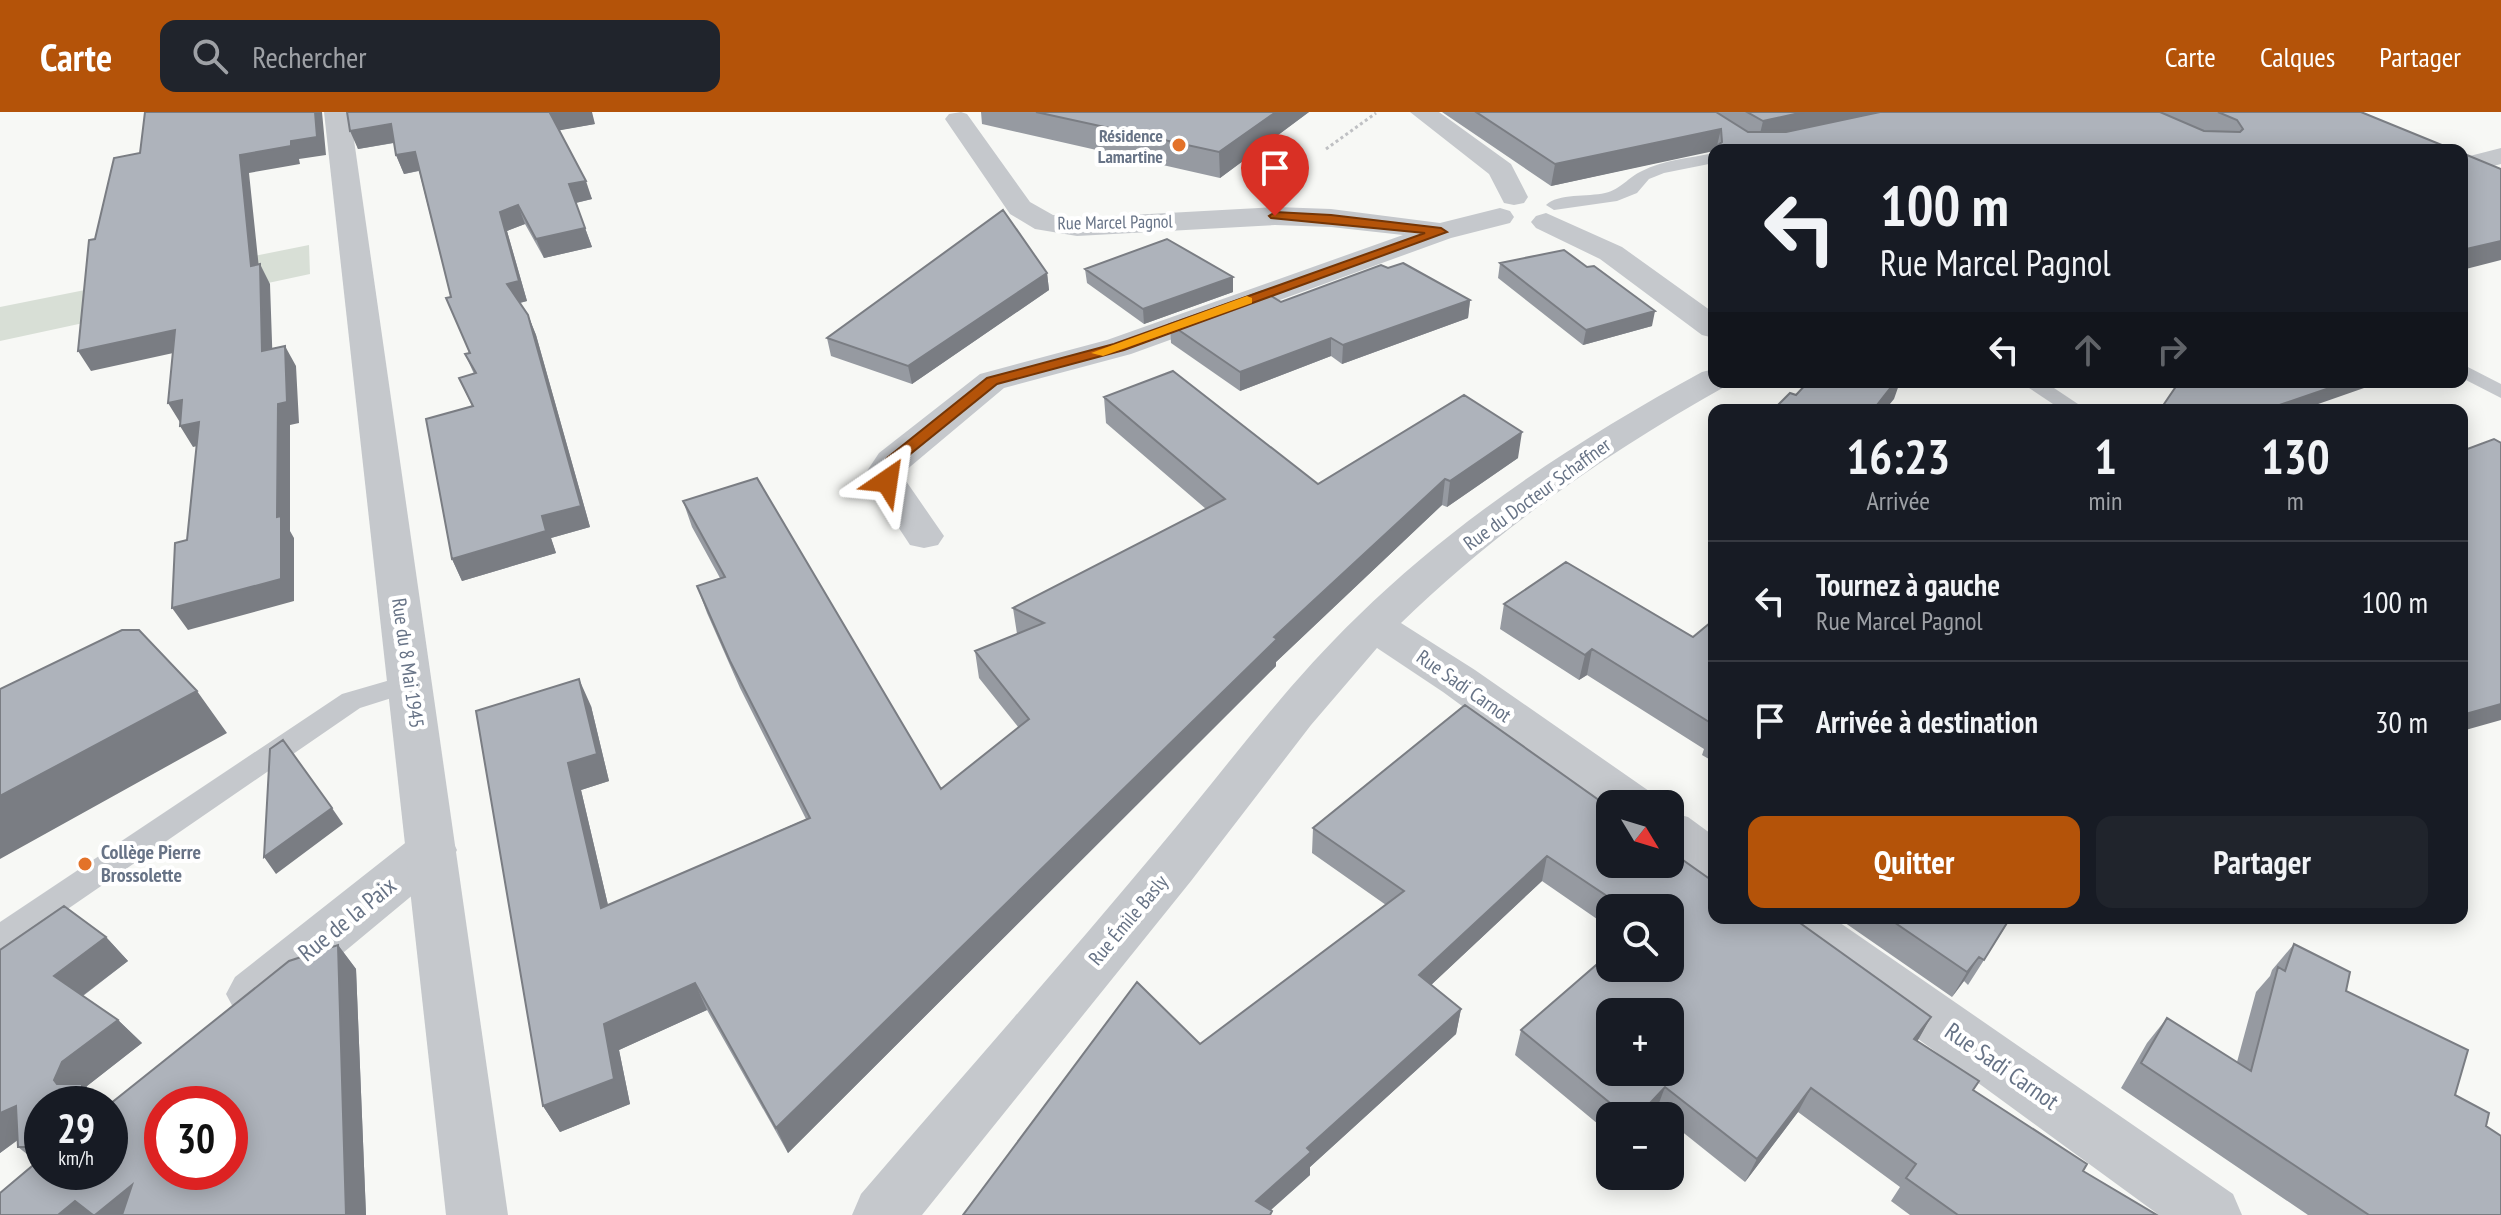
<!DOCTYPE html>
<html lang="fr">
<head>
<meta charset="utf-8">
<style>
  body { margin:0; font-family:"PT Sans Narrow",sans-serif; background:#20242c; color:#f1f3f6; height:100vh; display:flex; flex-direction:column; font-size:30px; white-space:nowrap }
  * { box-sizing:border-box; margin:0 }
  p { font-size:26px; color:#9ea1a6 }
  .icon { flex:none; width:44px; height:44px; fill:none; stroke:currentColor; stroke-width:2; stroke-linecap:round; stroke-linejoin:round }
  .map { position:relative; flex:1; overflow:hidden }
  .sheet { position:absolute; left:1708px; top:292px; width:760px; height:520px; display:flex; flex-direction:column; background:#171b24; border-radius:16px; box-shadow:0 4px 20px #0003 }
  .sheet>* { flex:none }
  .guide { position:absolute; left:1708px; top:32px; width:760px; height:244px; border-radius:16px; box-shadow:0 4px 20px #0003; background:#171b24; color:#f1f3f6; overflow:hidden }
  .needle { width:52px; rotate:128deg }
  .controls { position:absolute; left:1596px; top:678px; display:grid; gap:16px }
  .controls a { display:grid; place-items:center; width:88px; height:88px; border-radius:16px; background:#171b24; box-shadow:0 4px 20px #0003; font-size:40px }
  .speed { position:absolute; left:24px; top:974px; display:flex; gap:16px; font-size:40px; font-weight:700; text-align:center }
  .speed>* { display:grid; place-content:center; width:104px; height:104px; border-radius:50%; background:#171b24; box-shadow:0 4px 20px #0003; line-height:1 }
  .speed small { font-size:20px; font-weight:400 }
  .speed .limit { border:12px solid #d22; background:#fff; color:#111 }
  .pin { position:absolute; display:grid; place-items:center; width:68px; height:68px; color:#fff; margin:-82px -34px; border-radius:50% 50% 50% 0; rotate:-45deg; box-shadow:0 0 8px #0007 }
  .pin .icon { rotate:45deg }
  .me { position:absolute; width:88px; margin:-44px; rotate:32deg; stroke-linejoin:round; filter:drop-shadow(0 0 6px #0008) }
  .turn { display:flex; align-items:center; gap:28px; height:168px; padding:0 40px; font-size:36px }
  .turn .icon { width:104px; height:104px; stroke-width:2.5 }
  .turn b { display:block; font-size:56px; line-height:68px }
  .lanes { display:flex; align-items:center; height:76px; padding:0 40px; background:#0003; justify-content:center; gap:40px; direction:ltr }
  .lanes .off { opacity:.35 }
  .eta { display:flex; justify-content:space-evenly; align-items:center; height:136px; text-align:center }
  .eta b { font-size:48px; font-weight:700; line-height:56px }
  .primary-button { display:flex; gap:16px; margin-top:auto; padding:16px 40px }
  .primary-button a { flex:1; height:92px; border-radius:16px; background:#b45309; color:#fff; font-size:32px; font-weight:700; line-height:92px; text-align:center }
  .primary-button a+a { background:#20242c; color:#f1f3f6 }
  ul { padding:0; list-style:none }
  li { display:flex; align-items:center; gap:24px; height:120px; padding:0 40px; border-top:2px solid #363941 }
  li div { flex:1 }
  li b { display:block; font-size:30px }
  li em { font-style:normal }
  header { display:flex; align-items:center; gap:48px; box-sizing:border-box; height:112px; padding:0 40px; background:#b45309; color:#fff }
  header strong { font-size:38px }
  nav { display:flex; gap:44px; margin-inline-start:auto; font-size:28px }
  .search { width:560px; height:72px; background:#20242c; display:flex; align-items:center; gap:20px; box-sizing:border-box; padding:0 28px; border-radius:16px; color:#9ea1a6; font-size:30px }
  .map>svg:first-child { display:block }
  .green { fill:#d8dfd6 }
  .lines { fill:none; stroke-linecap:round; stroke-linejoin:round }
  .path { stroke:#bfc0c3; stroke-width:3; stroke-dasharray:3 3; stroke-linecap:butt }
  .service { fill:#c5c8cc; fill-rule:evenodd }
  .minor { fill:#c5c8cc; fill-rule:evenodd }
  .tertiary { fill:#c5c8cc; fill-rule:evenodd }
  .wall { fill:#969aa1; fill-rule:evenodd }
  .shaded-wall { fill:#7a7d83 }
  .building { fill:#aeb3bb; stroke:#7a7d83; stroke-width:2; fill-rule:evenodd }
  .route { fill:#b45309; stroke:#753606; stroke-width:2 }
  .slow { fill:#f59e0b }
  .poi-dot { fill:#e37229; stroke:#fff; stroke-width:3 }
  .labels { text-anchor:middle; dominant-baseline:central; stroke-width:8; stroke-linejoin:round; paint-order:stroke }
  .far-poi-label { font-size:18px; font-weight:bold; fill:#677386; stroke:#fff; text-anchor:end }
  .far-street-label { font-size:18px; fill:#677386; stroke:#fff }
  .street-label { font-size:20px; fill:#677386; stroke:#fff }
  .poi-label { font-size:20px; font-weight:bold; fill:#677386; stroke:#fff; text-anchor:start }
  .near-street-label { font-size:24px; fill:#677386; stroke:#fff }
</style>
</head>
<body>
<header>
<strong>Carte</strong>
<div class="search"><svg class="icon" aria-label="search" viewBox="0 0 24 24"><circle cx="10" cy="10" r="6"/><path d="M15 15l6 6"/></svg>Rechercher</div>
<nav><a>Carte</a><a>Calques</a><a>Partager</a></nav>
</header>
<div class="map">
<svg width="2501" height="1103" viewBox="0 0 2501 1103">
  <rect width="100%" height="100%" fill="#f7f8f5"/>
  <path class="green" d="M309,133L310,162L0,229V195Z"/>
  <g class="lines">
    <path class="path" d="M1326,37L1376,1"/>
    <path class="service" d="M1714,41V51L1664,61L1649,67L1637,81L1617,89L1554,98L1546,93C1558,81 1588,85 1605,81C1622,77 1628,65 1642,59C1663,48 1690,46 1714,41Z
      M1287,45L1295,50L1283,77L1284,104L1275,109L1266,104C1267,86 1267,52 1287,45Z
      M2462,252L2501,272V286L2462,266Z
      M2020,270H2045L2087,298H2062Z
      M411,562L420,565L424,571L420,577L360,596L11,836L0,840V810L342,582Z"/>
    <path class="minor" d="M961,0L967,2L1030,90L1053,103L1077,106L1275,95L1331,97L1440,111L1500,96L1510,99L1514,105L1510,111L1451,126L1131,242L1004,276L905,359L906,369L944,424L938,433L924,436L910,433L868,369L867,359L879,341L980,262L1107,228L1403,123L1331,115L1275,113L1077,124L1035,117L1010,102L945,7L949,2Z
      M1410,0H1439L1511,52L1528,85L1524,91L1514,93L1504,91L1489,62Z
      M2501,36V52L2462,62V46Z
      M1546,101L1622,135L1714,201V226L1702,223L1600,147L1536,116L1531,110L1536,104Z
      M1714,257V270H1729L1726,274C1608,340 1498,417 1401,511L1475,558L1649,679L1656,692H1610V702L1443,580L1377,536L1311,613L1191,769L922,1103H852L861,1082C960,967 1060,854 1157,738C1223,660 1284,575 1358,504C1458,406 1579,327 1702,260Z
      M1670,700L1688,705L1714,724V770L1696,764L1670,745Z
      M432,718L450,724L457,738L450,752L273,899L254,906L235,899L226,882L235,865L414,724Z
      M1766,806H1833L2233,1082L2242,1103H2159L1773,821Z"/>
    <path class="tertiary" d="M324,0H350L508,1103H446Z"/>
  </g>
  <path class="wall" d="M347,0L595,12L559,18L592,87L576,91L592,135L544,146L525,112L507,119L527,189L520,191L528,203L536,223L590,415L551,426L556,441L462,469L452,447L472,294L459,266L474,262L465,242L469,241L451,185L419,59L404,62L396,43L394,31L358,37Z
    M981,0H1309L1220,66L982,12Z
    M1442,0H2361L2454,38H1714L1551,74Z
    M1500,151L1652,214L1583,233L1498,166Z
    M1388,156L1470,188L1468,206L1342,252L1331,244L1240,279L1171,231L1170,212L1281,190Z
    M1085,157L1233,165V180L1144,212L1087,171Z
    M1047,161L1049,178L912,272L831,244L827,226Z
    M1104,285L1318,372L1518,346L1447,395L1442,393L1276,550V554L788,1041L707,898L619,938L630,992L560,1020L543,994L591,594L609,669L581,678L608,793L806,707L740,576L707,501L697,474L720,466L692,415L683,389L941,677L1019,616L979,566L975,539L1017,522L1013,496L1206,397L1106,311Z
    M1504,492L1693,525L1714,513V650L1702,643L1704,637L1587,563L1579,568L1500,517Z
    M1465,593L1714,806L1931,905L1917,929L1974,978L2083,1059L2157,1103H1910L1891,1089L1900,1075L1798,1000L1745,1070L1670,1010V1004H1663L1656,999L1651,1004H1610V1022L1515,943L1521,918L1670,796H1610V816L1542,769L1431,873L1461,897L1456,922L1310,1055V1063L1271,1098L1200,932L1386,793L1312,741L1313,716Z
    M64,794L106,825L128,849L83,884L118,908L142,931L87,974L86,976L104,992H42V1060H110V992L289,849L338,833L356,857L366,1103H0V1081L37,1050L18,1035V1028L0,1041V838ZM162,992H230V1060H162Z
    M1838,806H2011L1968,873L1964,869L1952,885Z
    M2294,832L2346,879L2455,983L2486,1014L2501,1103H2308L2121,976L2147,931L2167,906L2237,950L2256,880L2270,864L2272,858Z"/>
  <path class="shaded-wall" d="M315,0H322L326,43L299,47L300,52L249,61L260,166V152L270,172L273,259L262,239L251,154L240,43L291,29Z
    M556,0H592L595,12L556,19L550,1Z
    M1276,0H1309L1220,66L1219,40Z
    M1804,0H1892L1758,30L1763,9Z
    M391,12L398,30L358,37L350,19Z
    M1721,17L1716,38L1714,39L1551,74L1555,52Z
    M415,40L422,58L404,62L396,43Z
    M586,69L592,87L575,91L569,72Z
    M518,93L525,112L507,119L527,189L515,192L507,172L500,100Z
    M585,116L592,135L544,146L536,127Z
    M2501,129V148L2462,158V138Z
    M1047,161L1049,178L912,272L908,254Z
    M1233,165V180L1144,212L1143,197Z
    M1470,188L1468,206L1342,252L1343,233Z
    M1655,199L1652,214L1583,233L1586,218Z
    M528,203L536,223L590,415L551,426L556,441L462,469L452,447L542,404Z
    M175,218L187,238L91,259L78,239Z
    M1331,226V244L1240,279V260Z
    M285,234L296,254L299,311L290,313V419L294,426V489L188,518L172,496L277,405L278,292Z
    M1895,270H1900L1894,287L1885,298H1873Z
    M2347,270H2368L2364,276L2301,298H2265Z
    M182,288L181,312L168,291Z
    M199,310L211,331L193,335L180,314Z
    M1522,320L1518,346L1447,395L1450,369Z
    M1445,367L1442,393L1276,550V554L788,1041L776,1016L1274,525Z
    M1592,537L1587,563L1579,568L1585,543Z
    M579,567L591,594L609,669L581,678L615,823L601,796L568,651Z
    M197,579L227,621L0,747V684Z
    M2501,592V608L2462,619V603Z
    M332,696L343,712L276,762L264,745Z
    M1547,744L1542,769L1415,888L1419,863Z
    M106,825L128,849L78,887L54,864Z
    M338,833L356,857L366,1103H346Z
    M1979,845L1964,869L1952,885L1967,860Z
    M695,871L707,898L619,938L630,992L560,1020L543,994L604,912Z
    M1461,897L1456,922L1310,1055V1063L1265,1103L1256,1089L1307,1036Z
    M1931,905L1917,930L1914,927Z
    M118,908L142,931L87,974L86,976L104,992H82L57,972L54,968L62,950Z
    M1665,975L1656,999L1651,1004H1638Z
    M1811,976L1798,1000L1745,1070L1757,1047Z
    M16,994L20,1026L0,1041V1001Z
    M132,1073L147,1103H95Z
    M75,1089L93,1103H58Z"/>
  <path class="building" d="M145,0H315L317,25L291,29V34L240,43L251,154L260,152L262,239L285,234L287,290L278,292L277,405L281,404V467L172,496L175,431L187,428L199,310L180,314L182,288L168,291L175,218L78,239L89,128L95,127L114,46L140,41Z
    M347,0H556L550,1L586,69L569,72L585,116L536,127L518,93L500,100L519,169L507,172L528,203L581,394L542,404L546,419L452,447L426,307L473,294L459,266L476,261L465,242L470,241L446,186L451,185L415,40L396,43L391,12L350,19Z
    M1036,0H1276L1219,40Z
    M1476,0H1716L1748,20H1786L1880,0H2160L2204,19L2240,20L2243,17L2237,8L2218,0H2361L2454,38H1727L1718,33L1722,30L1721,17L1555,52Z
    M1747,0H1804L1763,9Z
    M2462,41L2501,57V129L2462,138Z
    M1003,98L1047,161L908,254L827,226Z
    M1167,127L1233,165L1143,197L1085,157Z
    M1564,138L1587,155L1594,154L1655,199L1586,218L1500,151Z
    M1403,151L1470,188L1343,233L1331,226L1240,260L1170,212L1263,179L1281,190L1381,153L1388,156Z
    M1173,259L1318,372L1464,283L1522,320L1450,369L1445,367L1274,525L1277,527L776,1016L695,871L604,912L614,967L543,994L476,599L579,567L597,642L568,651L601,796L810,706L730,549L697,474L725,465L683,389L757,366L941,677L1029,607L975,539L1044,511L1013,496L1225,387L1104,285Z
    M1808,270H1895L1873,298H1773L1790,281L1796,283Z
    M2179,270H2347L2265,298H2160Z
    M2494,327L2501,331V592L2462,603V339Z
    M1566,450L1693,525L1710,511L1714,513V613L1592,537L1585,543L1504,492Z
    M122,518H139L197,579L0,684V577Z
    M1465,593L1610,696V752H1670V739L1714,770V806H1793L1931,905L1914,927L1979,969L1973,978L2087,1052L2083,1059L2157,1103H1958L1906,1066L1916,1052L1811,976L1757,1047L1665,975L1638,1004H1626L1521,918L1610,841V856H1670V796H1625L1547,744L1419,863L1461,897L1307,1036L1311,1040L1256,1089L1272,1099L1270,1103H963L1137,870L1200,932L1404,779L1313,716ZM1610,900H1670V960H1610Z
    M283,628L332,696L264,745L270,637Z
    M64,794L106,825L54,864L118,908L62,950L54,968L57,972H82V992H42V1036L41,1035H18L16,994L0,1001V838Z
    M1888,806H2010L1984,848L1979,845L1967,860Z
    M2294,832L2350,860L2346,879L2468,938L2455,983L2489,1001L2486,1014L2501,1024V1103H2369L2141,951L2167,906L2251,959L2278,855L2285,859Z
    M338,833L346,1103H122L132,1073L95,1103H93L75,1089L58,1103H0V1081L38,1049L42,1042V1060H110V992L289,849ZM162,992H230V1060H162Z"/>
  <path class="route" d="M1275,100L1331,103L1441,116L1447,120L1124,238L997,272L898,352L893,359L892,372L887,373L879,369L878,359L887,346L987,266L1114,232L1425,121L1271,106L1269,104Z"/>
  <path class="slow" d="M1247,184L1252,186V191L1103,244L1091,241Z"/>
  <g class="poi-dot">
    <circle cx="1179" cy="33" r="8"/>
    <circle cx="85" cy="752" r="8"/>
  </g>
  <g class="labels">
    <g class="far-poi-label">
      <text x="1163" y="23">Résidence<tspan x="1163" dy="21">Lamartine</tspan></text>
    </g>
    <g class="far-street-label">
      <text transform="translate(1115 110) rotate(-1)">Rue Marcel Pagnol</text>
    </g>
    <g class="street-label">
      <text transform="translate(1537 382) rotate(-36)">Rue du Docteur Schaffner</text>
      <text transform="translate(408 551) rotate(82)">Rue du 8 Mai 1945</text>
      <text transform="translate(1464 574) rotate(35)">Rue Sadi Carnot</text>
      <text transform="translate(1128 808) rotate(-50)">Rue Émile Basly</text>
    </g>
    <g class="poi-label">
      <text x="101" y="740">Collège Pierre<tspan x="101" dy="23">Brossolette</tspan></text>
    </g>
    <g class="near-street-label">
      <text transform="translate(347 807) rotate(-39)">Rue de la Paix</text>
      <text transform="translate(2002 954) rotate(35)">Rue Sadi Carnot</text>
    </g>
  </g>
</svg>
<div class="controls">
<a><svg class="needle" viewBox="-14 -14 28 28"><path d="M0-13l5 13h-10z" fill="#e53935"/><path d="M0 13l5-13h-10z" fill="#9ea1a6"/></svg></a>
<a><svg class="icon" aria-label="search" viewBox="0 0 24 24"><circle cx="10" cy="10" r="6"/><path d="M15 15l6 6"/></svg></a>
<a>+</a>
<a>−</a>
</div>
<div class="speed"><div>29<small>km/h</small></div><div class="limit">30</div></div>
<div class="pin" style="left:1275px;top:104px;background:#d93025"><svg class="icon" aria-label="arrive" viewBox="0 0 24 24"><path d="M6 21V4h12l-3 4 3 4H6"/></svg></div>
<svg class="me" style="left:887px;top:369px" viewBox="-20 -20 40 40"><path d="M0-17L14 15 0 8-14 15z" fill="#b45309" stroke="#fff" stroke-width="4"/></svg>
<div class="guide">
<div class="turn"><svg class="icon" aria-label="left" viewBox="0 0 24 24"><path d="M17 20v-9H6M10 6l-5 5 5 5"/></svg><div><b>100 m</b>Rue Marcel Pagnol</div></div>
<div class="lanes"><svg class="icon" aria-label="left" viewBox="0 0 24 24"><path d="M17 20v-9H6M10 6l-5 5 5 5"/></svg><svg class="icon off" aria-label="ahead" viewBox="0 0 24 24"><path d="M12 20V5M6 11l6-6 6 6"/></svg><svg class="icon off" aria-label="right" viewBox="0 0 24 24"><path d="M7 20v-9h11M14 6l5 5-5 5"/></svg></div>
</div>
<section class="sheet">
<div class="eta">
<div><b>16:23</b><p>Arrivée</p></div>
<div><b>1</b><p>min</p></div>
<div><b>130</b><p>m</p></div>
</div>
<ul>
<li><svg class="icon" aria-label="left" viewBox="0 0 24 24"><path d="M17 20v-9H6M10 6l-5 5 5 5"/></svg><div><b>Tournez à gauche</b><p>Rue Marcel Pagnol</p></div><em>100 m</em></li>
<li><svg class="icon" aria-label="arrive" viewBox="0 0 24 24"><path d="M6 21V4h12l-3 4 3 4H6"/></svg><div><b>Arrivée à destination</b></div><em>30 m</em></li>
</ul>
<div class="primary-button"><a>Quitter</a><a>Partager</a></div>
</section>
</div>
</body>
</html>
